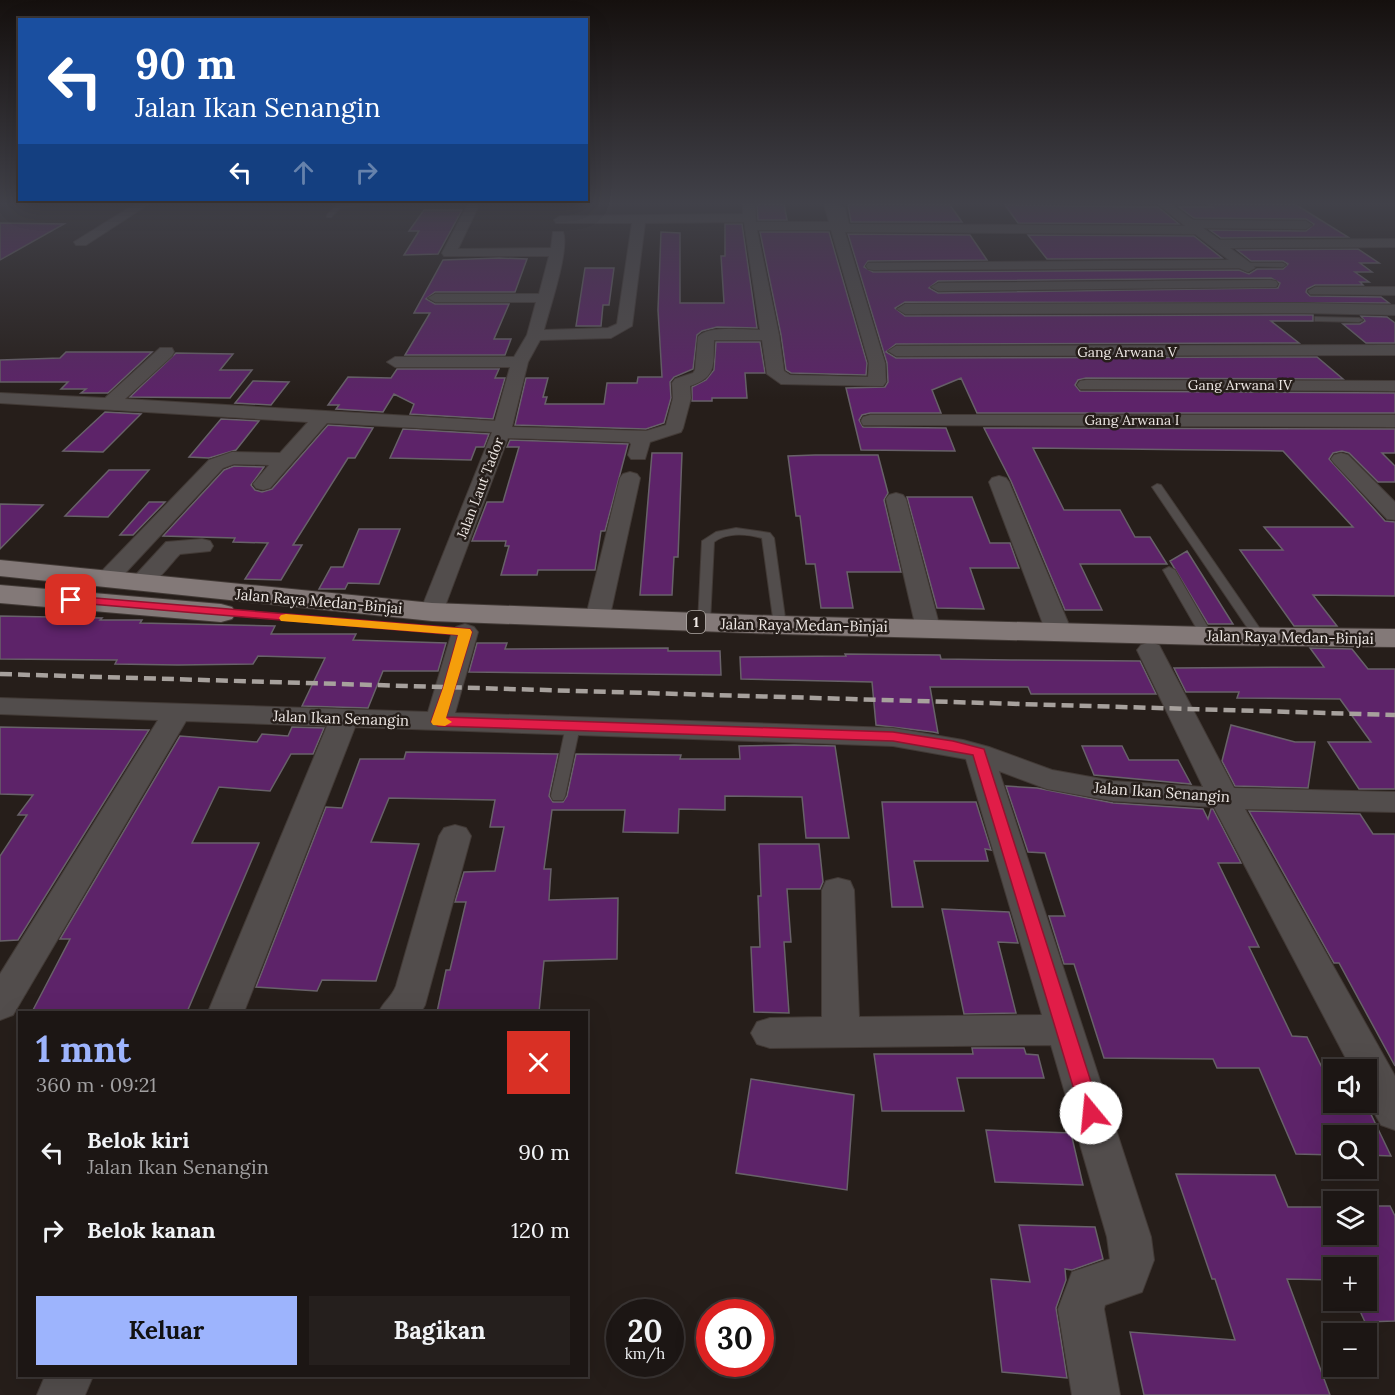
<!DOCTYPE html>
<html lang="id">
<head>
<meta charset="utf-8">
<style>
  body { margin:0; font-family:Lora,serif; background:#251f1d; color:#f1f3f6; height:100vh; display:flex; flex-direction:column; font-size:22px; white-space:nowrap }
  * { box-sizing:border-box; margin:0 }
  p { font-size:20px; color:#a09fa0 }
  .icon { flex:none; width:33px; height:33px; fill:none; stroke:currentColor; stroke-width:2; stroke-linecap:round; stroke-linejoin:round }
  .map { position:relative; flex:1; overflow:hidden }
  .sheet { position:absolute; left:18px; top:1011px; width:570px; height:366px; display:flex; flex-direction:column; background:#1c1614; border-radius:0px; box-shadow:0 6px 24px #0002,0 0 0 2px #3a3534 }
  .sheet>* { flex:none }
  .hud { position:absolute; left:18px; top:18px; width:570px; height:183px; border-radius:0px; box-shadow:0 6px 24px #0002,0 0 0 2px #3a3534; background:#1a4fa0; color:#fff; overflow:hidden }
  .buttons { position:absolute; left:1323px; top:1059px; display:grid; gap:12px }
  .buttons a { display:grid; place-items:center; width:54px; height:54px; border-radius:0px; background:#1c1614; box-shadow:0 6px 24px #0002,0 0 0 2px #3a3534; font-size:30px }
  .speed { position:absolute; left:606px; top:1299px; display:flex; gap:12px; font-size:30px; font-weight:700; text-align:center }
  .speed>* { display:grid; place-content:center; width:78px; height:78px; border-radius:50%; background:#1c1614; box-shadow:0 6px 24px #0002,0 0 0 2px #3a3534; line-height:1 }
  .speed small { font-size:15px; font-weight:400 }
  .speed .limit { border:9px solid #d22; background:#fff; color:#111 }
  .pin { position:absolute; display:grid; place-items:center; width:51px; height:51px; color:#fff; margin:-26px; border-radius:12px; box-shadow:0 3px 9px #0006 }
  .me { position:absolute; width:66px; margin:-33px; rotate:343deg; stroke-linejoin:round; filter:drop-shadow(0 0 4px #0008) }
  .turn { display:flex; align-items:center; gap:21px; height:126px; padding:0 18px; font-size:27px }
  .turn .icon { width:78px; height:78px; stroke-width:2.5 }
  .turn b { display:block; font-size:42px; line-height:51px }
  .lanes { display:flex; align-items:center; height:57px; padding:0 18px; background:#0003; justify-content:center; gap:30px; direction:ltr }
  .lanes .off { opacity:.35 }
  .round { display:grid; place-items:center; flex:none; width:63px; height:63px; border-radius:0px; background:#251f1d }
  .headline { display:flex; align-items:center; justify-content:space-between; height:102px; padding:0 18px }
  h1 { font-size:36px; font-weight:700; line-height:45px; color:#9db4fd }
  .primary-button { display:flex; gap:12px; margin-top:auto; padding:12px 18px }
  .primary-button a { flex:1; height:69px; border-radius:0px; background:#9db4fd; color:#111; font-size:24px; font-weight:700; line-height:69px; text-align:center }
  .primary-button a+a { background:#251f1d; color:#f1f3f6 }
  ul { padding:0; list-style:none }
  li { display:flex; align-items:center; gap:18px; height:78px; padding:0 18px }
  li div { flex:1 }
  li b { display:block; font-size:22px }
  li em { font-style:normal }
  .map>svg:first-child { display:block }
  .building { fill:#5d2369; stroke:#686169; stroke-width:1.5; fill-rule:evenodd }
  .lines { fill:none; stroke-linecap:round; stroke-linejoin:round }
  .service-casing { stroke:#423a36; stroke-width:2 }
  .minor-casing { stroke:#423a36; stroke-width:2 }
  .primary-casing { stroke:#423a36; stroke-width:2 }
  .service { fill:#524d4c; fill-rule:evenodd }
  .minor { fill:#524d4c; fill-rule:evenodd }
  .primary { fill:#837978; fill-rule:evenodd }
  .rail { stroke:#a7a19d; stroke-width:4.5; stroke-dasharray:12 6; stroke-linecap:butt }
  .route { fill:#e11d48; stroke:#92132f; stroke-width:1.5 }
  .slow { fill:#f59e0b }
  .labels { text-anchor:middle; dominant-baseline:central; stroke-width:5; stroke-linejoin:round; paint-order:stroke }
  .far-street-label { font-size:14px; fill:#ede7e4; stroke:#261e1a }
  .shield { fill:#261e1a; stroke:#b1aba7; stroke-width:1.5 }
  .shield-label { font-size:14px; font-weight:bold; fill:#ede7e4 }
  .street-label { font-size:15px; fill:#ede7e4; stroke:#261e1a }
</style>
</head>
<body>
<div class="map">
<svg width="1395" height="1395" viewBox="0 0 1395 1395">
  <rect width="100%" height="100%" fill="#261e1a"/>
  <path class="building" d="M757,204H784L787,220H758Z
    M887,204L950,205L962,222H851L848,205Z
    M1209,204H1295L1348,237L1221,238L1210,230L1306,231L1314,224L1306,219L1194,218L1179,207H1213Z
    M1005,205L1158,207L1179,224L1018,223Z
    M424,210H462L438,254L404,255L419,231H409Z
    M0,223L64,224L0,260Z
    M725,224H742L757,328L717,327L702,331L697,335L693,369L674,377L670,382L671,398L664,423L646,429L515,425L526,378H548L543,397H547L545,404H604L607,383H637L638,377H662L658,310L661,232L680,233V303H724L721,256H725Z
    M760,232H829L867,363L866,375L791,373L786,370L781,335Z
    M848,234L970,235L987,260L868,261L864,267L873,272L1239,270L1249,274L1257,269H1283L1288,264L1283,261H1251L1237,250L1358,249L1379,263H1360L1372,272H1355L1369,282H1360L1363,285H1315L1307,289L1306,292L1310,296L1381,297L1389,303L905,302L895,308L905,316L1313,315V321H1271L1299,343L896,344L886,352L896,358L1317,357L1343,379L1086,378L1078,380L1075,385L1080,391L1395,393V413H977L961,378L932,390L941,413H870L862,415L859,420L863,427L946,428L955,451L861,450L846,388L885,387L888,382L887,363ZM1271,278L1280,283L1278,288L938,293L929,288L938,281Z
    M1028,235L1194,236L1222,258L1047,259Z
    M499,258L527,259L515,292H435L426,299L435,304H509L494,339H511L505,355H405L430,313H414L443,260Z
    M585,268H614L609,305H603L601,326H576Z
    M1361,316L1387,317L1395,323V343H1366L1343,324H1360L1365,321Z
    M716,342H760L765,373H745L747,398H712V401H692V387L706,380L714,370Z
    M66,352H152L108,393H81L86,389H61L68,382H0V360L60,358Z
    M176,353L233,354L220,370H252L230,398L130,397Z
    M397,369H499L495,378H505L493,419L410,414L414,404L394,394L383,412L336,409L339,405H328L348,377L391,378Z
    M253,381L289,382L271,405L235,403Z
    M105,412L141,414L103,452L63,451Z
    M221,419L259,421L236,450L209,458L189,457Z
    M328,425L373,428L355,458H348L293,545H302L281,580L245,579L268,543L233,542L235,538L163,536L224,470L234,466L264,467L251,485L255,490L262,492L272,489Z
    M984,428L1395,429V453H1382L1395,466V482H1378L1349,453L1342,451L1333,453L1329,459L1385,521L1395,522V596L1313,595L1337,626H1294L1240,550H1283L1264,527H1353L1283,451L1033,448L1064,510H1120L1135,537H1150L1167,564H1080L1102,610H1065L1011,481Z
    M403,429L489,434L484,447H476L471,460L390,458Z
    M510,440L628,444L605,531H601L595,570H538L537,575H501L509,546H505L506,541H472L487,502H503L519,447H507Z
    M652,453H682L678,557H674L672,595H640Z
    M815,455H878L888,493L884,500L901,572H847L853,608H821L815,564H806L800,516H796L788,456Z
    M109,470H149L108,517L65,516Z
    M907,497H972L990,543H1010L1019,568H970L984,609L937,608Z
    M149,502H165L133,535H120Z
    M0,504L43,505L0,549Z
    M359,529H400L379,584L348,583L345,589H319L331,567H343Z
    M1187,551L1233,624H1208L1170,561Z
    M0,616L102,618L100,620H142L140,623L275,626L271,634H356L353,640L446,643L438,671H383L368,708L302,706L325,658L258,656L253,664L178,665L115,664L117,660L0,659Z
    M477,643H507L505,649L668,648V651H720L721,675L469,672Z
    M1310,648L1352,649L1368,669H1395V789H1359L1328,742H1371L1340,699L1237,698L1239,692H1186L1174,668L1324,667Z
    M845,654L940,655L941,659L1011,660L1140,661L1156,694H1031L1028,687H930L938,733L933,732L876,725L872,682L741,679L740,657L846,656Z
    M1231,725L1295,742H1315L1308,788L1235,786L1222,761Z
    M0,727L149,730L18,940L0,941V856L27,815H18L33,795L0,794Z
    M292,727L324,728L313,754H291L270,791L219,787L192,843H259L187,1012H32L70,939H60L180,736L257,742L262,734L288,736Z
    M794,745L835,746L849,838H806L802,797L725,796V810L679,809L678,833L623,832L625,810H552L544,869H551L549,900L618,898L617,959L544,961L539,1012H437L446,970H450L466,902H455L464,872L495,871L504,827H490L495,800L389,798L371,842L419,844L376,981L322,980L317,991L256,987L326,807L342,808L360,759H404L406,752L558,754L549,796L553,802H563L567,796L576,754L681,755L680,759H740L739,746Z
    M1082,746H1122L1129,760H1178L1191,784L1094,775Z
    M1006,786L1037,788L1113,803L1203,809L1208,819L1211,809H1213L1241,863H1218L1259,947H1249L1292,1036L1307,1037L1334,1092V1102H1365L1391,1156L1366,1155V1136H1334V1155L1296,1154L1259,1068H1217L1213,1059L1104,1058L1074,964H1064L1049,916H1065L1045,853L1028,852Z
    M882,802H976L991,850L985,849L988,861H914L923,907H892Z
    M1249,811L1360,814L1373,834H1395V1066L1339,963H1334Z
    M759,844H819L823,882L820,889H787L791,942H784L789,1013L754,1012L751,947H760L758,896H761Z
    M942,909L1009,912L1018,943L998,942L1016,1013L964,1014Z
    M972,1048H1024L1026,1054L1038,1055L1044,1078H957L964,1111H882L874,1054H973Z
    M751,1079L854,1095L847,1190L736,1173Z
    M986,1130L1071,1133L1083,1185L995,1182Z
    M1176,1174L1275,1175L1288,1207H1334V1234H1366V1206H1390L1395,1216V1321L1365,1322L1355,1300H1366V1268H1334V1280L1287,1279L1330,1395H1144L1130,1332L1235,1340L1215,1279H1212Z
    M1019,1225L1095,1227L1103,1259L1072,1270L1065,1269L1066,1280L1056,1308L1067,1378L1002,1372L991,1279L1030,1282Z"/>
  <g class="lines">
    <defs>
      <path id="service" d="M338,204H383L340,208L331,217H327V215Z
        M1240,263H1283L1286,265L1283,267L1242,266Z
        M1315,317L1359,318L1363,320L1359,322L1318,321H1315Z
        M1157,484L1161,485L1265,636L1263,639H1255L1253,636L1152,487Z
        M736,528L770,533L774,538L786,625L784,628H776L774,625L762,538C747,534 727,532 714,542L710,623L704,627L698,623L702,541L716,532Z
        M1169,567L1175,570L1213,636L1211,639H1203L1201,636L1163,570Z
        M573,722L580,726L565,796L563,800H553L551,796L566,726Z"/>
      <path id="minor" d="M135,204H149L86,245H76L74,242Z
        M468,204H476L478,207L458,249L551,248L553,232H563C570,249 549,310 544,330L608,328L617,324L632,223H556L554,220L560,216L743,214V204H755L756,222H829L824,204H836L845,208L849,224L1185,226L1158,204H1171L1193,220L1306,221L1312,225L1306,229L1203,228L1220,240L1395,239V247L1230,248L1253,265L1255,268L1248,272L1239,268L873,270L868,269L866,266L868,263L1229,260L1195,234L845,232L885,363L886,382L883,386L781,384L767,374L762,340H714C713,365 717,377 690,386L691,398L683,428L681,432L650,442L645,459H631L628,455L631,444L629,442L508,438L441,617L432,619L423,617L420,612L492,432L327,423L270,488L263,490L256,488L253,484L269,465L234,464L223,468L116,583L108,585L100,583L96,578L100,573L209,460L232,452L280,453L308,422L0,403V393L105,398L160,348H172L174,352L172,356L125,399L495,421L510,367H395L387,362L395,357H514L527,335L536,302H435L428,298L435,294H539L549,256H444L442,253ZM744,222L760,330C745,330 707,325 698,337L695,370L693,373L675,379L672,383L673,398L666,425L646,431L512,427L528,362L540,340L611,338L632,326L645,223ZM757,230H831L869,363L868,377L790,375L784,371L779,335Z
        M1271,280L1276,281L1278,284L1276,287L938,291L931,287L938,283Z
        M1315,287H1395V295L1310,294L1308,291Z
        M1304,303L1395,305V315L1304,313L905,314L897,309L905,304Z
        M1395,345V355L896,356L888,351L896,346Z
        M1086,380L1395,381V391L1080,389L1077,385L1080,381Z
        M870,415H1395V427L863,425L861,421L863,417Z
        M1341,453L1348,455L1395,502V520L1387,519L1334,463L1331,459L1334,455Z
        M630,472L637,474L640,478L609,620L606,625L597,627L588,625L585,620L620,478L623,474Z
        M999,476L1006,478L1009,482L1072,632L1068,637L1059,640L1050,637L1046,632L989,482L992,478Z
        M896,493L903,495L906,499L940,628L937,633L928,635L919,633L916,628L886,499L889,495Z
        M202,539L210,541L213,546L210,551L180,554C167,567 154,591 134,586L130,581L166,542Z
        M465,624L474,627L478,632L455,713L893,728L963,740L989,747L1052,770L1113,781L1203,787L1137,650L1141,645L1150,642L1159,645L1234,788L1395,792V812L1245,809L1395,1076V1130L1381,1125L1366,1098V1070H1352L1214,807L1113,801L1047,789L999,771L1151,1237L1154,1260L1142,1292L1105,1305L1104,1309L1120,1395H1072L1058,1309L1072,1272L1110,1259L1107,1237L1051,1045L770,1048L757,1044L751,1033L757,1022L770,1018L822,1017V890L826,881L838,878L850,881L854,890L859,1017L1042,1015L966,759L893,746L355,727L244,1012H208L327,726L186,721L13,1015L0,1020V974L158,720L0,714V698L428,712L452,632L456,627Z
        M455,825L466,828L471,836L425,1005L421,1012H379C383,1002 392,997 396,986L439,836L444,828Z
        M45,1376H93L85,1395H37Z"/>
      <path id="primary" d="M0,560L432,603L780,616L1207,627L1395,629V647L1207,645L780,634L432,621L0,576Z
        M0,585L221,604L232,607L236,613L232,619L221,622L0,603Z"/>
    </defs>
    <use href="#service" class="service-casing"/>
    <use href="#minor" class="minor-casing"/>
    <use href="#primary" class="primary-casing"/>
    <use href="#service" class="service"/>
    <use href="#minor" class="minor"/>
    <use href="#primary" class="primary"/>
    <path class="rail" d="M0,674L1395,715"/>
  </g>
  <linearGradient id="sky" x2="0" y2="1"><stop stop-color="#15100e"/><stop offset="0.51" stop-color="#414149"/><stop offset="1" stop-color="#414149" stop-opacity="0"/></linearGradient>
  <rect width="1395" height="399" fill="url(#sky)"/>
  <path class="route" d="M71,596L470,629L472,632L446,717L893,732L953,741L984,749L1101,1113L1098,1119L1091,1122L1084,1119L1081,1113L973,755L893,741L438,726L431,722L443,688L458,635L67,602V597Z"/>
  <path class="slow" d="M286,614L470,629L472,632L446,718L452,722L445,726L433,725L431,722L443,688L458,635L281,621L279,618L281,615Z"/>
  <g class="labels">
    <g class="far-street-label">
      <text x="1127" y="352">Gang Arwana V</text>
      <text x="1240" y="385">Gang Arwana IV</text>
      <text x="1132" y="420">Gang Arwana I</text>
      <text transform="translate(480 488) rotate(-69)">Jalan Laut Tador</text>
    </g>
    <rect class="shield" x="687" y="611" width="18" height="22" rx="4.5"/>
    <g class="shield-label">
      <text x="696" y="622">1</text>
    </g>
    <g class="street-label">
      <text transform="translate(319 601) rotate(5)">Jalan Raya Medan-Binjai</text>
      <text transform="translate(804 625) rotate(1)">Jalan Raya Medan-Binjai</text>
      <text transform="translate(1290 637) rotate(1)">Jalan Raya Medan-Binjai</text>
      <text transform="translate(341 718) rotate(2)">Jalan Ikan Senangin</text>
      <text transform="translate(1162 792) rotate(4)">Jalan Ikan Senangin</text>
    </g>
  </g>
</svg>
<div class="buttons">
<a><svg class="icon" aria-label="sound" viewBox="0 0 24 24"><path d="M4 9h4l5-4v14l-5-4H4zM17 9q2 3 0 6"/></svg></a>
<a><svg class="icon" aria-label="search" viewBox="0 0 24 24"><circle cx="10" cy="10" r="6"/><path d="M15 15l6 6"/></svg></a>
<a><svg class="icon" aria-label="layers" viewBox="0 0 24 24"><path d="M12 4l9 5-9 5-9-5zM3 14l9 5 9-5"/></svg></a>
<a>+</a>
<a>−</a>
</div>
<div class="speed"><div>20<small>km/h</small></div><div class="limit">30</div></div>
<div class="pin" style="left:71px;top:600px;background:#d93025"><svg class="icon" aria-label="arrive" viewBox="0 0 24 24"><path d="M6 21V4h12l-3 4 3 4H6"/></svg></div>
<svg class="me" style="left:1091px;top:1113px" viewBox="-20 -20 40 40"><circle r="19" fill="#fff"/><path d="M0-13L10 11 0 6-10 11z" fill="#e11d48"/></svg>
<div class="hud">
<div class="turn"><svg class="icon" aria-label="left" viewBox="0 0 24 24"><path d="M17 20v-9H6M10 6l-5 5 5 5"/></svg><div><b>90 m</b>Jalan Ikan Senangin</div></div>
<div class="lanes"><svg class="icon" aria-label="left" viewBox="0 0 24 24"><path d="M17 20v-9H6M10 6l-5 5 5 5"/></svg><svg class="icon off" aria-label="ahead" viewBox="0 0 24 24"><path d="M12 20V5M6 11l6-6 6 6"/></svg><svg class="icon off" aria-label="right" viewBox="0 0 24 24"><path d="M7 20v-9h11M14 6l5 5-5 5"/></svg></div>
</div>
<section class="sheet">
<div class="headline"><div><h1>1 mnt</h1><p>360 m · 09:21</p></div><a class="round" style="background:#d93025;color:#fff"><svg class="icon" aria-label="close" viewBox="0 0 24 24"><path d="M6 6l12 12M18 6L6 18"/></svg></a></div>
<ul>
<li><svg class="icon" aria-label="left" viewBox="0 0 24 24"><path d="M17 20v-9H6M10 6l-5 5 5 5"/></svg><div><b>Belok kiri</b><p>Jalan Ikan Senangin</p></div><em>90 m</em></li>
<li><svg class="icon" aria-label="right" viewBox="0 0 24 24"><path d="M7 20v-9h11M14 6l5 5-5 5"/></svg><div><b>Belok kanan</b></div><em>120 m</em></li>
</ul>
<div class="primary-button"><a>Keluar</a><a>Bagikan</a></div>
</section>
</div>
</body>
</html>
